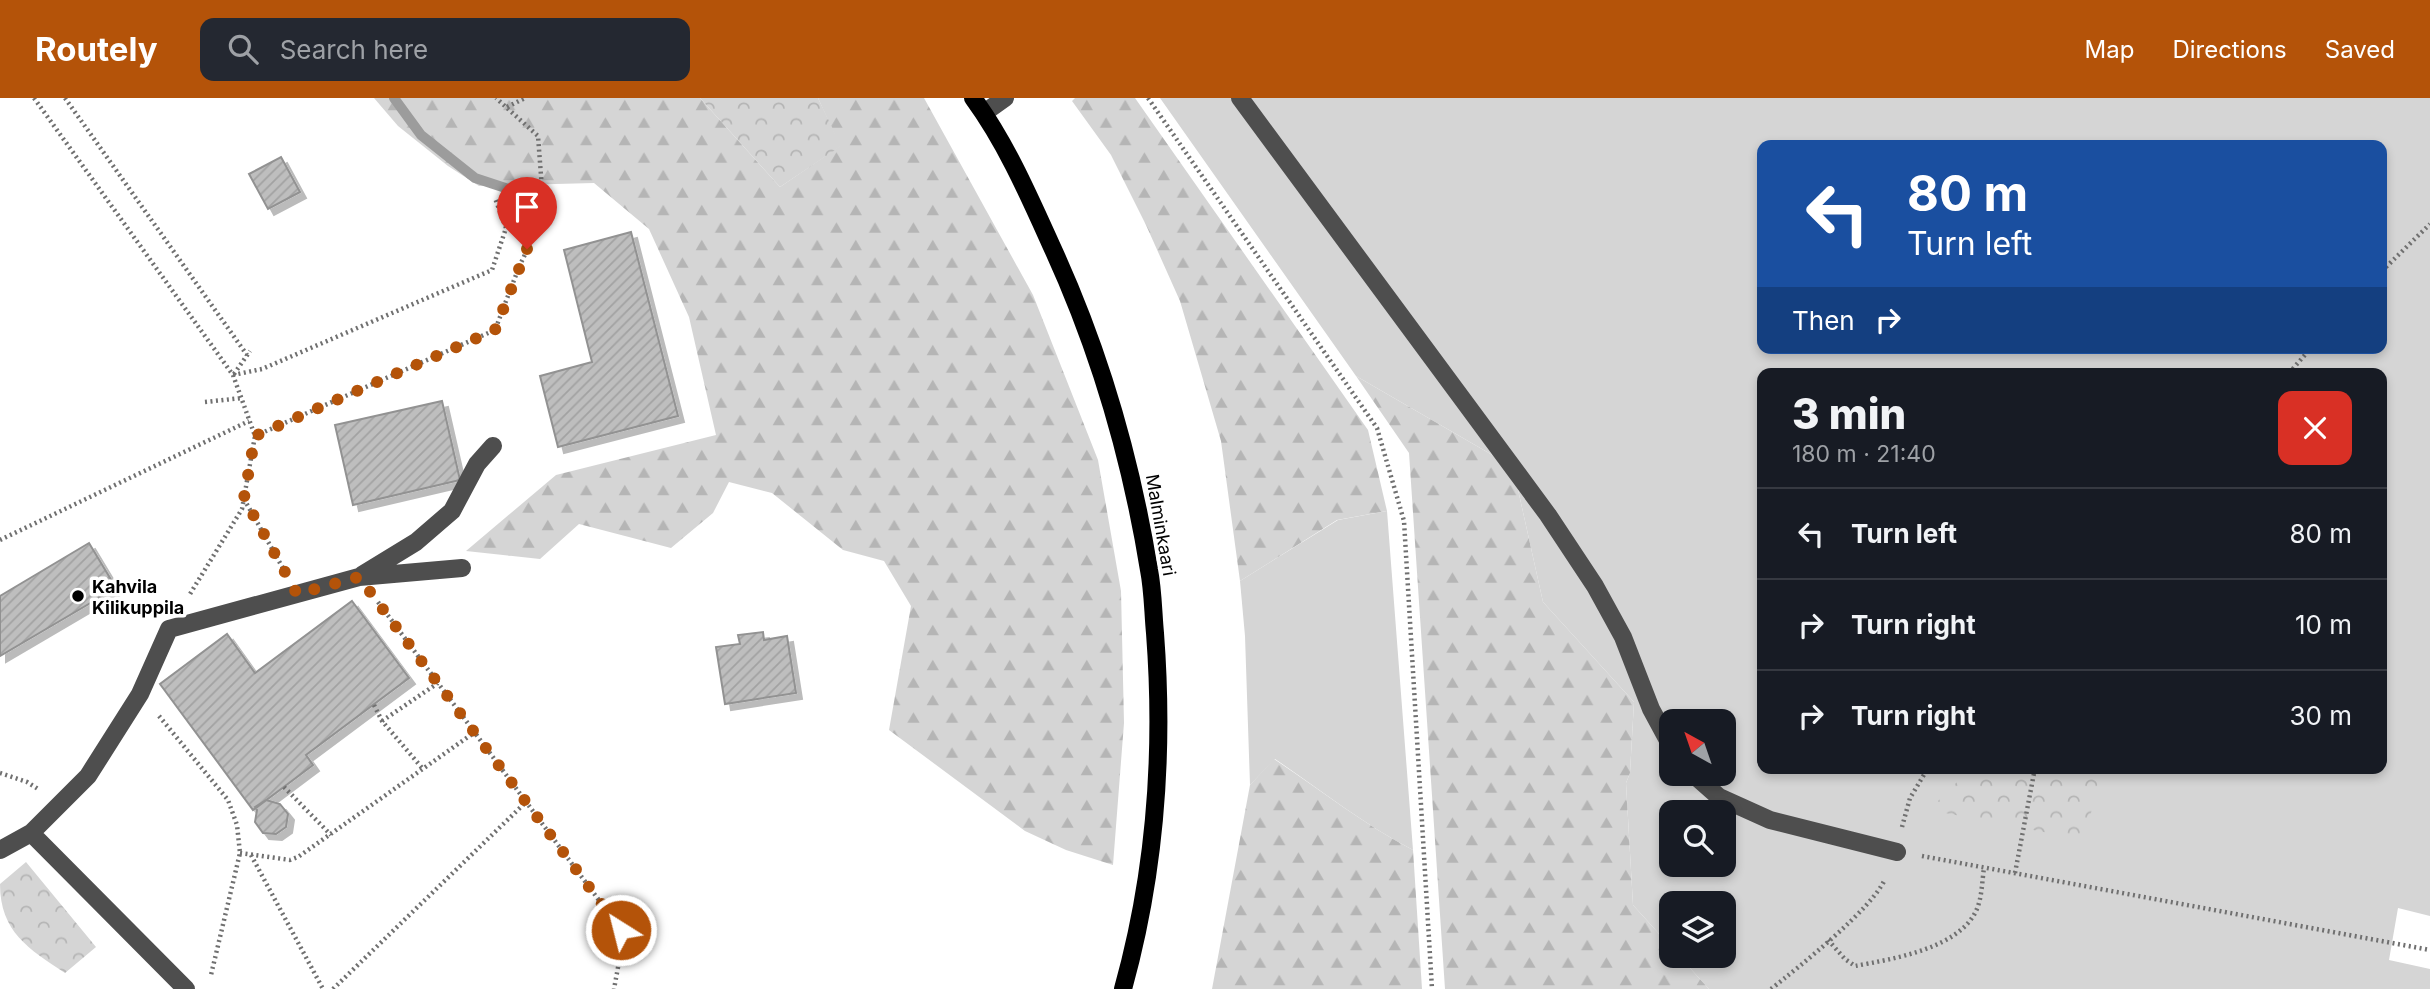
<!DOCTYPE html>
<html lang="en">
<head>
<meta charset="utf-8">
<style>
  body { margin:0; font-family:Inter,sans-serif; background:#242831; color:#f1f3f6; height:100vh; display:flex; flex-direction:column; font-size:26px; white-space:nowrap }
  * { box-sizing:border-box; margin:0 }
  p { font-size:23px; color:#9ea1a6 }
  .icon { flex:none; width:38px; height:38px; fill:none; stroke:currentColor; stroke-width:2; stroke-linecap:round; stroke-linejoin:round }
  .map { position:relative; flex:1; overflow:hidden }
  .details { position:absolute; left:1757px; top:270px; width:630px; height:406px; display:flex; flex-direction:column; background:#171b24; border-radius:14px; box-shadow:0 4px 10px #0003 }
  .details>* { flex:none }
  .banner { position:absolute; left:1757px; top:42px; width:630px; height:214px; border-radius:14px; box-shadow:0 4px 10px #0003; background:#1a4fa0; color:#fff; overflow:hidden }
  .needle { width:46px; rotate:320deg }
  .tools { position:absolute; left:1659px; top:611px; display:grid; gap:14px }
  .tools a { display:grid; place-items:center; width:77px; height:77px; border-radius:14px; background:#171b24; box-shadow:0 4px 10px #0003; font-size:35px }
  .pin { position:absolute; display:grid; place-items:center; width:60px; height:60px; color:#fff; margin:-72px -30px; border-radius:50% 50% 50% 0; rotate:-45deg; box-shadow:0 0 7px #0007 }
  .pin .icon { rotate:45deg }
  .me { position:absolute; width:77px; margin:-38px; rotate:324deg; stroke-linejoin:round; filter:drop-shadow(0 0 5px #0008) }
  .turn { display:flex; align-items:center; gap:24px; height:147px; padding:0 35px; font-size:32px }
  .turn .icon { width:91px; height:91px; stroke-width:2.5 }
  .turn b { display:block; font-size:49px; line-height:60px }
  .then { display:flex; align-items:center; height:66px; padding:0 35px; background:#0003; gap:14px; font-size:26px }
  .round { display:grid; place-items:center; flex:none; width:74px; height:74px; border-radius:14px; background:#242831 }
  .overview { display:flex; align-items:center; justify-content:space-between; height:119px; padding:0 35px }
  h1 { font-size:42px; font-weight:800; line-height:52px }
  ul { padding:0; list-style:none }
  li { display:flex; align-items:center; gap:21px; height:91px; padding:0 35px; border-top:2px solid #363941 }
  li div { flex:1 }
  li b { display:block; font-size:26px }
  li em { font-style:normal }
  header { display:flex; align-items:center; gap:42px; box-sizing:border-box; height:98px; padding:0 35px; background:#b45309; color:#fff }
  header strong { font-size:33px }
  nav { display:flex; gap:38px; margin-inline-start:auto; font-size:24px }
  .search { width:490px; height:63px; background:#242831; display:flex; align-items:center; gap:18px; box-sizing:border-box; padding:0 24px; border-radius:14px; color:#9ea1a6; font-size:26px }
  .map>svg:first-child { display:block }
  .grass { fill:#d5d5d5; fill-rule:evenodd }
  .forest { fill:url(#forest-firs) }
  .park { fill:url(#park-crowns) }
  .lines { fill:none; stroke-linecap:round; stroke-linejoin:round }
  .stream { stroke:#9c9c9c; stroke-width:10 }
  .building { fill:url(#building-hatch); stroke:#929292; stroke-width:2; filter:url(#shadow) }
  .path { stroke:#707070; stroke-width:4.5; stroke-dasharray:2 3.5; stroke-linecap:butt }
  .minor { stroke:#4e4e4e; stroke-width:18 }
  .major { stroke:#000; stroke-width:18 }
  .route { stroke:#b45309; stroke-width:12; stroke-dasharray:0 21.6 }
  .poi-dot { fill:#000; stroke:#fff; stroke-width:2.5 }
  .labels { text-anchor:middle; dominant-baseline:central; stroke-width:7; stroke-linejoin:round; paint-order:stroke }
  .street-label { font-size:18px; fill:#000; stroke:#fff }
  .poi-label { font-size:18px; font-weight:bold; fill:#000; stroke:#fff; text-anchor:start }
</style>
</head>
<body>
<header>
<strong>Routely</strong>
<div class="search"><svg class="icon" aria-label="search" viewBox="0 0 24 24"><circle cx="10" cy="10" r="6"/><path d="M15 15l6 6"/></svg>Search here</div>
<nav><a>Map</a><a>Directions</a><a>Saved</a></nav>
</header>
<div class="map">
<svg width="2430" height="891" viewBox="0 0 2430 891">
  <defs>
    <pattern id="forest-firs" width="22" height="20" patternUnits="userSpaceOnUse" patternTransform="scale(1.75)"><rect width="22" height="20" fill="#d5d5d5"/><path d="M5 1l3.5 6h-7zM16 11l3.5 6h-7z" fill="#b5b5b5"/></pattern>
    <pattern id="park-crowns" width="20" height="18" patternUnits="userSpaceOnUse" patternTransform="scale(1.75)"><rect width="20" height="18" fill="#d5d5d5"/><path d="M2 6a3 3 0 1 1 6 0M12 15a3 3 0 1 1 6 0" fill="none" stroke="#b5b5b5"/></pattern>
    <pattern id="building-hatch" width="6" height="6" patternUnits="userSpaceOnUse" patternTransform="scale(1.75)"><rect width="6" height="6" fill="#bebebe"/><path d="M-1 1l2-2M0 6l6-6M5 7l2-2" fill="none" stroke="#a2a2a2"/></pattern>
    <filter id="shadow"><feDropShadow dx="6" dy="6" stdDeviation="0" flood-color="#0004"/></filter>
  </defs>
  <rect width="100%" height="100%" fill="#fff"/>
  <path class="grass" d="M1160,0H2430V818L2398,810L2389,862L2430,871V891H1709L1679,858H1724V805H1671V849L1633,807L1626,685L1630,675L1634,604L1543,504L1513,369L1356,278ZM1762,47H2382V250H1762ZM1762,275H2382V670H1762ZM1671,623H1724V676H1671ZM1671,714H1724V766H1671Z
    M1387,413L1413,752C1363,726 1321,692 1275,661L1250,687L1245,538L1240,483L1338,422Z"/>
  <path class="forest" d="M374,0H700L780,89L840,48L818,0H924L1033,197L1098,362L1121,493L1124,625L1113,767L1066,752L1025,733L889,632L911,508L884,463L843,452L772,395L729,384L713,415L671,450L579,426L540,461L466,453L556,377L716,337L689,219L649,131L594,85L479,88L448,68L398,28Z
    M1075,0H1135L1368,332L1387,413L1337,422L1240,483L1221,343L1180,203L1146,127L1111,57L1072,3Z
    M1356,278L1513,369L1543,504L1634,604L1630,675L1626,685L1633,807L1671,849V858H1679L1709,891H1445L1409,355Z
    M1274,661C1321,692 1363,726 1413,752L1422,891H1212L1250,687Z"/>
  <path class="park" d="M700,0H818L841,48L780,89Z
    M1971,670H2101L2085,742L1935,713V706Z
    M26,764L96,849L65,875C29,851 0,834 0,786Z"/>
  <g class="lines">
    <path class="stream" d="M394,0L421,37L475,80L518,94"/>
  </g>
  <path class="building" d="M281,59L300,94L268,111L249,76Z
    M631,134L678,318L558,349L540,278L592,264L564,152Z
    M442,303L460,382L353,407L335,327Z
    M89,445L116,490L0,558V498Z
    M352,503L409,580L306,657L313,667L253,712L160,586L227,536L255,575Z
    M763,534L764,542L787,538L796,595L725,606L716,549L740,546L738,537Z
    M266,702L280,706L288,716L286,729L276,736L263,735L255,724L257,712L255,709Z"/>
  <g class="lines">
    <path class="path" d="M34,0L233,277L255,338L242,411L190,496
      M65,0L247,257
      M1148,0L1377,330L1404,423L1432,891
      M507,9L525,0
      M2382,173L2430,126
      M2289,275L2311,250
      M234,276L250,253
      M233,277L262,271L492,172L506,130L495,100
      M205,304L242,300
      M255,338L495,232L519,169L544,117L538,38L496,0
      M244,401L284,472
      M0,442L249,323
      M378,504L621,832L622,848L614,891
      M374,607L382,623L423,671
      M159,618L228,702L237,727L240,755L211,877
      M382,623L438,585
      M0,675L27,684L38,691
      M284,689L331,737
      M1902,729L1910,700L1928,670
      M240,755L290,762L298,759L475,634
      M251,757L323,891
      M1922,758L2430,852
      M2015,775L2035,670
      M1828,842L1845,861L1855,868C1892,861 1958,851 1976,813C1982,801 1982,783 1984,770
      M333,891L526,704
      M1771,891C1799,869 1873,810 1885,781"/>
    <path class="minor" d="M1240,0L1548,417L1595,488L1623,539L1651,611L1671,648
      M984,15L1005,0
      M362,477L416,444L452,413L477,366L493,348
      M1693,676L1719,699L1770,722L1897,754
      M31,735L186,891
      M0,752L31,735L88,678L140,596L169,531L359,479L462,470"/>
    <path class="major" d="M973,0C1006,45 1029,98 1052,149C1099,251 1131,361 1149,472C1153,492 1153,514 1155,535C1164,653 1155,776 1123,891"/>
  </g>
  <g class="lines">
    <path class="route" d="M527,151L495,232L255,338L244,400L297,496L359,479L621,832"/>
  </g>
  <circle class="poi-dot" cx="78" cy="498" r="7"/>
  <g class="labels">
    <g class="street-label">
      <text transform="translate(1161 427) rotate(80)">Malminkaari</text>
    </g>
    <g class="poi-label">
      <text x="92" y="488">Kahvila<tspan x="92" dy="21">Kilikuppila</tspan></text>
    </g>
  </g>
</svg>
<div class="tools">
<a><svg class="needle" viewBox="-14 -14 28 28"><path d="M0-13l5 13h-10z" fill="#e53935"/><path d="M0 13l5-13h-10z" fill="#9ea1a6"/></svg></a>
<a><svg class="icon" aria-label="search" viewBox="0 0 24 24"><circle cx="10" cy="10" r="6"/><path d="M15 15l6 6"/></svg></a>
<a><svg class="icon" aria-label="layers" viewBox="0 0 24 24"><path d="M12 4l9 5-9 5-9-5zM3 14l9 5 9-5"/></svg></a>
</div>
<div class="pin" style="left:527px;top:151px;background:#d93025"><svg class="icon" aria-label="arrive" viewBox="0 0 24 24"><path d="M6 21V4h12l-3 4 3 4H6"/></svg></div>
<svg class="me" style="left:621px;top:832px" viewBox="-20 -20 40 40"><circle r="17" fill="#b45309" stroke="#fff" stroke-width="3"/><path d="M0-11L8 9 0 5-8 9z" fill="#fff"/></svg>
<div class="banner">
<div class="turn"><svg class="icon" aria-label="left" viewBox="0 0 24 24"><path d="M17 20v-9H6M10 6l-5 5 5 5"/></svg><div><b>80 m</b>Turn left</div></div>
<div class="then">Then<svg class="icon" aria-label="right" viewBox="0 0 24 24"><path d="M7 20v-9h11M14 6l5 5-5 5"/></svg></div>
</div>
<section class="details">
<div class="overview"><div><h1>3 min</h1><p>180 m · 21:40</p></div><a class="round" style="background:#d93025;color:#fff"><svg class="icon" aria-label="close" viewBox="0 0 24 24"><path d="M6 6l12 12M18 6L6 18"/></svg></a></div>
<ul>
<li><svg class="icon" aria-label="left" viewBox="0 0 24 24"><path d="M17 20v-9H6M10 6l-5 5 5 5"/></svg><div><b>Turn left</b></div><em>80 m</em></li>
<li><svg class="icon" aria-label="right" viewBox="0 0 24 24"><path d="M7 20v-9h11M14 6l5 5-5 5"/></svg><div><b>Turn right</b></div><em>10 m</em></li>
<li><svg class="icon" aria-label="right" viewBox="0 0 24 24"><path d="M7 20v-9h11M14 6l5 5-5 5"/></svg><div><b>Turn right</b></div><em>30 m</em></li>
</ul>
</section>
</div>
</body>
</html>
